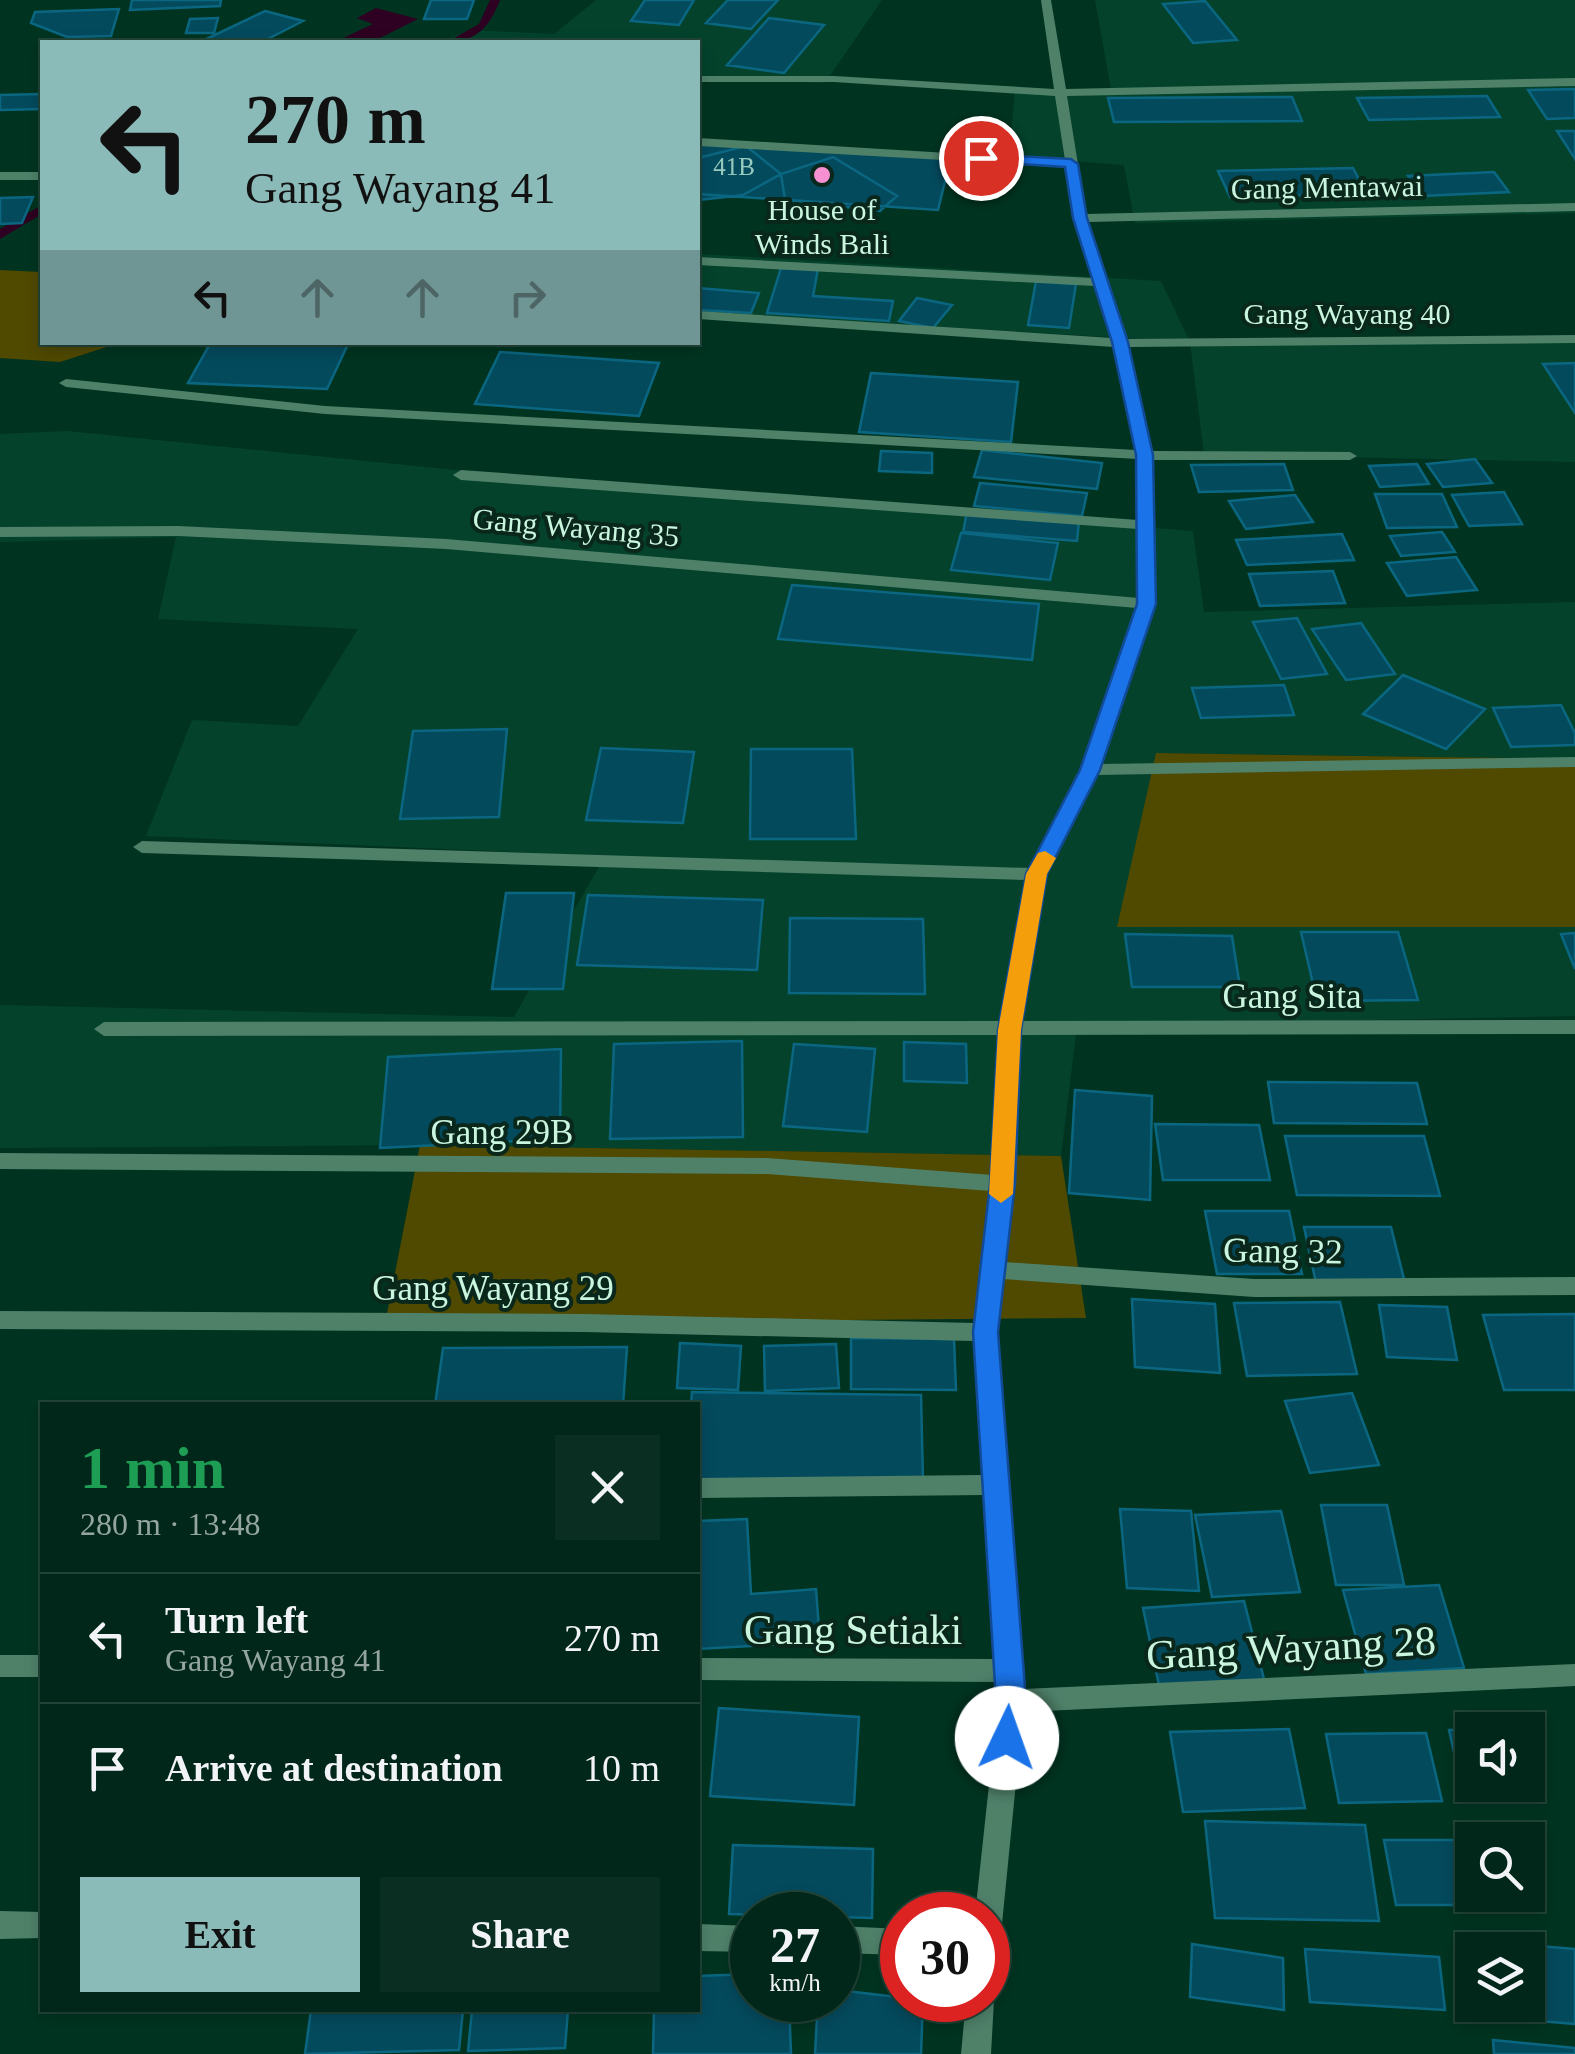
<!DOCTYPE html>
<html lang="en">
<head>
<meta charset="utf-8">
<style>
  body { margin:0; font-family:Georgia,serif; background:#0a2f22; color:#f1f3f6; height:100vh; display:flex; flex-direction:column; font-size:38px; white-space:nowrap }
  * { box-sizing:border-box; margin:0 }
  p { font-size:32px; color:#95a5a2 }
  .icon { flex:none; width:55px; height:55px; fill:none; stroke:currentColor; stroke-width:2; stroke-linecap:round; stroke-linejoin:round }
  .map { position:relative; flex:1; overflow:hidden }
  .details { position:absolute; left:40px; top:1402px; width:660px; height:610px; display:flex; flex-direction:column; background:#002719; border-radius:0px; box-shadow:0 5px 15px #0003,0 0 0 2px #224438 }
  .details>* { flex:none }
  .top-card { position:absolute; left:40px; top:40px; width:660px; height:305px; border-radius:0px; box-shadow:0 5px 15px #0003,0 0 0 2px #224438; background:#8bbbb9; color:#111; overflow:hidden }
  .controls { position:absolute; left:1455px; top:1712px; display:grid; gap:20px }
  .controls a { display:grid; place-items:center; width:90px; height:90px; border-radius:0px; background:#002719; box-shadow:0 5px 15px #0003,0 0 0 2px #224438; font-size:50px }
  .speed { position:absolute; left:730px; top:1892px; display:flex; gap:20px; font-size:50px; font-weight:700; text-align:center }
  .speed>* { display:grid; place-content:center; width:130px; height:130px; border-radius:50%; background:#002719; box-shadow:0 5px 15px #0003,0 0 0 2px #224438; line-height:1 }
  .speed small { font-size:25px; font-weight:400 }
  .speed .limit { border:15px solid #d22; background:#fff; color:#111 }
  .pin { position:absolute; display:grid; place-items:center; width:85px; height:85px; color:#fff; margin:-42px; border:5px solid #fff; border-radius:50%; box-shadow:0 2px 10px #0007 }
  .me { position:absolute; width:110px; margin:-55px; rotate:3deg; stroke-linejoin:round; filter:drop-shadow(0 0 8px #0008) }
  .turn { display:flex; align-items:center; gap:35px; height:210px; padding:0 40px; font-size:45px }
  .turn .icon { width:130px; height:130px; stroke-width:2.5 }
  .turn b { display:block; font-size:70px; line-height:85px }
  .lanes { display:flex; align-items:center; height:95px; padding:0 40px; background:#0003; justify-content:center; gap:50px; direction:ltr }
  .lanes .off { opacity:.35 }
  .round { display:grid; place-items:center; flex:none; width:105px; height:105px; border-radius:0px; background:#0a2f22 }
  .head { display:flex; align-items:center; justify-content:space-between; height:170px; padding:0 40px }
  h1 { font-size:60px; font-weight:700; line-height:75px; color:#1e9e55 }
  .action { display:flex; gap:20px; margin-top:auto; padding:20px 40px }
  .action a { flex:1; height:115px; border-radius:0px; background:#8bbbb9; color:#111; font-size:40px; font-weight:700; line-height:115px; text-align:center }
  .action a+a { background:#0a2f22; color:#f1f3f6 }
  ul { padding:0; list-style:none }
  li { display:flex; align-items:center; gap:30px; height:130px; padding:0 40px; border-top:2px solid #224438 }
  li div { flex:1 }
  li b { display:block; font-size:38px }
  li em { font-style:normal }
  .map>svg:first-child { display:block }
  .built { fill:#04422c }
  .green { fill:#504900 }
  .water { fill:#2e0021 }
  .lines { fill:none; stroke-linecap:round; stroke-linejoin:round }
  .stream { fill:#2e0021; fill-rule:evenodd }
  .building { fill:#044a5d; stroke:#0b6781; stroke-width:2.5 }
  .minor { fill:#4f8169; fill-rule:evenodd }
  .route { fill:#1a73e8; stroke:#114b97; stroke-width:2.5 }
  .slow { fill:#f59e0b }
  .poi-dot { fill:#f690d0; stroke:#09271b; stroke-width:4 }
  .labels { text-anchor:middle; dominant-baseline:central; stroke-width:8; stroke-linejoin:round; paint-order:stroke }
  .far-number-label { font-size:25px; fill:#98cabe }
  .far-street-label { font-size:30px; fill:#caf5df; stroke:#09271b }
  .far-poi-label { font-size:30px; fill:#caf5df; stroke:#09271b }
  .street-label { font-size:35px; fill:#caf5df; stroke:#09271b }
  .near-street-label { font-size:42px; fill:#caf5df; stroke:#09271b }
</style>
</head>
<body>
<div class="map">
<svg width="1575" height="2054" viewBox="0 0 1575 2054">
  <rect width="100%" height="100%" fill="#003421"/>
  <path class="built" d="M596,0H882L825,83L698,78V42H440L470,30L554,34Z
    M1095,0H1575V213L1135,223L1124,165L1009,156L1015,91L1112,95Z
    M698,254L1161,281L1190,342L1575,340V462L1204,454L1190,342L698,312Z
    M67,431L584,483L1193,531L1204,612L1575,602V759L1157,753L1118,927H1575V1016L1077,1026L1061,1156L420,1145L0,1148V1005L514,1017L605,856L146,836L192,720L298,726L358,629L158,619L176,537L0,542V434Z"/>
  <path class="green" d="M0,270L42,272V342L119,343L60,362L0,358Z
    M1156,753L1575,759V927H1117Z
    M420,1145L1061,1156L1086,1318L385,1324Z"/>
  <path class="water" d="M376,8L418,19L372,42H335L373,24L357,18Z"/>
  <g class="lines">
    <path class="stream" d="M490,0H500C490,26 477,42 447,42L479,24Z
      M42,205V214L0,239V229Z"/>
  </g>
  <path class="building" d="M132,0H221L220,6L130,10Z
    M431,0H474L467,19H424Z
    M645,0H694L679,25L631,21Z
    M728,0H778L751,29L706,23Z
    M1205,1L1237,40L1193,43L1163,4Z
    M119,9L111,36L67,37L31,23L35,12Z
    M265,11L303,21L266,40L276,42H200Z
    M218,18L214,33H186L190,19Z
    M769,18L824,25L784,73L727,65Z
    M1575,89V118L1547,119L1528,90Z
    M42,94V109L0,110V95Z
    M1487,96L1500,117L1369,120L1357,98Z
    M1292,97L1302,121L1114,122L1108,98Z
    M1557,131H1575V159Z
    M698,143L951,157L938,210L698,194Z
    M746,146L781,174L743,195L698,200V158Z
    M833,157L897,196L880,211L785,200L781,174Z
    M1353,168L1367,194L1230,197L1218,171Z
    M1494,172L1509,192L1422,196L1408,176Z
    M33,197L22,223L0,224V198Z
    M781,268L818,269L813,296L893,301L889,321L767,313Z
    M1036,281L1076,284L1069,328L1028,325Z
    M698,288L759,293L751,313L698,310Z
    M917,298L952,305L933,328L899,321Z
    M211,342H349L327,389L188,383Z
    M500,352L659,363L639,416L475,404Z
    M1575,363V413L1543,364Z
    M871,373L1018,382L1011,442L859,432Z
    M982,450L1102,463L1097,489L974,477Z
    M881,451L932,453V473L879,471Z
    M1475,459L1492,483L1443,487L1427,464Z
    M1284,464L1293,490L1199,492L1191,465Z
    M1417,464L1429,484L1380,487L1369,466Z
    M980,483L1087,493L1082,516L974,506Z
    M1504,492L1522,524L1469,526L1452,495Z
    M1375,494H1442L1457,527L1387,528Z
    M1295,495L1313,522L1246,529L1229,501Z
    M967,512L1079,521L1077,541L963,532Z
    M1442,532L1455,552L1401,556L1390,536Z
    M961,533L1058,543L1050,580L951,570Z
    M1342,534L1354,560L1247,565L1236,540Z
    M1456,557L1477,590L1407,596L1387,563Z
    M1333,571L1345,603L1260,606L1249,574Z
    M792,585L1039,604L1032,660L778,639Z
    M1297,618L1327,674L1281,679L1253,622Z
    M1361,623L1395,674L1346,680L1312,629Z
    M1403,675L1485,709L1446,749L1363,714Z
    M1284,685L1294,715L1201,718L1192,688Z
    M1561,705L1575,733V745L1511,747L1493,708Z
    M507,729L499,817L400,819L413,731Z
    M601,748L694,752L683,823L586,820Z
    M751,749H852L856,839H750Z
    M506,893H574L563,989H492Z
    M588,895L763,900L757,970L577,965Z
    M790,918L923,919L925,994L789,993Z
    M1301,932H1398L1418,1000L1317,1001Z
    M1575,933V969L1561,934Z
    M1125,934L1232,936L1240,987H1132Z
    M742,1041L743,1137L610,1139L614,1044Z
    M904,1042L966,1044L967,1083L904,1081Z
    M794,1044L875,1049L867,1132L783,1126Z
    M561,1049L560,1139L380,1148L388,1057Z
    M1268,1082L1417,1083L1427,1124L1274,1123Z
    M1075,1090L1152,1096L1150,1200L1069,1193Z
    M1155,1124L1259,1125L1270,1180H1163Z
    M1285,1136H1424L1440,1196L1297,1195Z
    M1205,1211H1289L1302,1274H1217Z
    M1304,1227H1391L1405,1283H1316Z
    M1132,1299L1215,1304L1220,1373L1135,1367Z
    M1340,1302L1357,1374L1247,1376L1234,1303Z
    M1379,1305L1447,1307L1457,1360L1387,1357Z
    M1575,1314V1390H1504L1483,1315Z
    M851,1338L954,1339L956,1390L851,1389Z
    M680,1343L741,1346L738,1390L677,1388Z
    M836,1344L839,1388L765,1391L764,1346Z
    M627,1347L623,1405H435L443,1348Z
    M692,1392L921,1395L923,1482L698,1479V1405H691Z
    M1352,1393L1379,1465L1310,1473L1285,1401Z
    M1321,1505H1387L1404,1585H1336Z
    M1120,1509L1191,1511L1199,1591L1127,1588Z
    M1281,1511L1300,1592L1212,1597L1195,1515Z
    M747,1519L751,1594L816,1589L820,1642L698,1649V1521Z
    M1439,1585L1464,1668L1366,1674L1343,1590Z
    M1244,1601L1265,1683L1160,1690L1143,1608Z
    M719,1708L859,1717L854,1805L710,1796Z
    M1289,1729L1305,1808L1183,1812L1170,1732Z
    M1518,1729L1472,1730V1785H1528V1766L1536,1800L1465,1801L1449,1730Z
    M1426,1733L1442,1801L1339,1803L1326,1734Z
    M1205,1821L1365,1825L1379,1921L1215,1918Z
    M1384,1840H1472V1895H1496L1498,1905H1396Z
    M733,1845L873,1849L872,1918L729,1914Z
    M1469,1940L1575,1949V2024L1478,2016L1477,2005H1528V1950H1472V1970Z
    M1192,1944L1283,1958L1284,2010L1190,1997Z
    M1305,1949L1439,1957L1445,2010L1310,2002Z
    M752,1974V2000H789L791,2054H653L654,2010H698V1976Z
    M838,1990L923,2000L921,2054H815L818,2000H838Z
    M311,2010H463L459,2050L305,2054Z
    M472,2010H568L565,2048L468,2051Z
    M1493,2040L1575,2048V2054H1494Z"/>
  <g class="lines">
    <path class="minor" d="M1041,0H1051L1066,89L1575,78V86L1067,96L1086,214L1575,203V211L1088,222L1126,339L1575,335V343L1128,347L1151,451L1350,452L1357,456L1350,460H1153L1155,604L1101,764L1575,757V767L1096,775L1045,874L1022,1021L1575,1020V1034L1020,1035L1014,1184L1004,1262L1254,1279L1575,1277V1295L1254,1297L1003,1279L996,1332L1023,1689L1575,1664V1686L1023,1712L1002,1924L998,1934L988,1938V1915H975L998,1701L997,1682L698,1680V1658L995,1659L984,1495L698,1498V1478L983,1475L974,1341L584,1332L0,1329V1311L584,1314L975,1323L979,1270L991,1191L767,1174L0,1169V1153L767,1158L993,1175L1000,1035L104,1036L94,1029L104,1022L1002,1021L1026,880L142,853L133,847L142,841L1030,868L1081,770L1137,608L446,549L178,536L0,537V527L178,526L446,539L1139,598L1138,529L461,480L453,475L461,470L1138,520V459L325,414L66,387L59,383L66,379L325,406L1136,450L1114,347L698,319V311L1112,338L1095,286L698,265V257L1092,278L1074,218L1066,167L698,146V138L1065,160L1055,96L834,82H698V76H834L1054,89Z
      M0,172H42V180H0Z
      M0,1655H42V1677H0Z
      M0,1911L42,1912V1938L0,1939Z
      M698,1924L752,1926V1952L698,1951Z
      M838,1926L902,1929V1955L838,1953Z
      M988,1989L994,2000L991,2054H961L966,2000H988Z"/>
  </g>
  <path class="route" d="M981,154L1071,159L1078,164L1087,218L1128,342L1153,455L1156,604L1100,770L1047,874L1021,1030L1015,1184L998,1332L1026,1701L1018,1748L1007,1752L997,1748L992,1738L996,1701L973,1332L990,1184L998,1030L1026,874L1080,770L1137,604L1136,455L1112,342L1073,218L1065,167L976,161Z"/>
  <path class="slow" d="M1045,851L1056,858L1047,874L1021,1030L1013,1194L1001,1203L989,1194L998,1030L1026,874L1038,853Z"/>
  <circle class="poi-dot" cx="822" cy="175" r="10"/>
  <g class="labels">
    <g class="far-number-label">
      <text x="734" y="166">41B</text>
    </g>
    <g class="far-street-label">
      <text transform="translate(1327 187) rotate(-1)">Gang Mentawai</text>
      <text x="1347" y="313">Gang Wayang 40</text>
      <text transform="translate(576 527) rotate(5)">Gang Wayang 35</text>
    </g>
    <g class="far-poi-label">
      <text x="822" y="209">House of<tspan x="822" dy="34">Winds Bali</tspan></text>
    </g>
    <g class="street-label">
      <text x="1292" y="996">Gang Sita</text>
      <text x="502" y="1132">Gang 29B</text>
      <text transform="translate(1283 1251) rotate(1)">Gang 32</text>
      <text x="493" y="1288">Gang Wayang 29</text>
    </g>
    <g class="near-street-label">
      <text x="853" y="1630">Gang Setiaki</text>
      <text transform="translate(1291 1648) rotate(-3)">Gang Wayang 28</text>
    </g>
  </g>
</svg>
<div class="controls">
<a><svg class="icon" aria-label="sound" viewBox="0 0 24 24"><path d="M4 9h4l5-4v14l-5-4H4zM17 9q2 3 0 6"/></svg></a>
<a><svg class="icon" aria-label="search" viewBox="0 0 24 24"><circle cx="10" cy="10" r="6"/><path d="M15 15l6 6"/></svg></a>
<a><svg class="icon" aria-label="layers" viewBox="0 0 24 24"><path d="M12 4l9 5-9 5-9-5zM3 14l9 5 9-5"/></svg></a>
</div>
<div class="speed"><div>27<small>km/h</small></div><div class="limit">30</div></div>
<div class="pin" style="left:981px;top:158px;background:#d93025"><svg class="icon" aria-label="arrive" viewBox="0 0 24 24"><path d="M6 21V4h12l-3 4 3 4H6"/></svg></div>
<svg class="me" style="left:1007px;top:1738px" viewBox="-20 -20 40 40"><circle r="19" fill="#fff"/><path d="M0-13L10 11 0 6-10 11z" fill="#1a73e8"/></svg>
<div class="top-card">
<div class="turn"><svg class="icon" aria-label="left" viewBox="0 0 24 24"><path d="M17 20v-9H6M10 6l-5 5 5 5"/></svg><div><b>270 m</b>Gang Wayang 41</div></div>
<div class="lanes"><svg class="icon" aria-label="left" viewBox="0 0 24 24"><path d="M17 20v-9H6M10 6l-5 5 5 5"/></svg><svg class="icon off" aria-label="ahead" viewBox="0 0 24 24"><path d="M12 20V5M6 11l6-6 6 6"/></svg><svg class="icon off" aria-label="ahead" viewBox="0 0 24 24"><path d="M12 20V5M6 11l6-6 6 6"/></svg><svg class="icon off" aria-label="right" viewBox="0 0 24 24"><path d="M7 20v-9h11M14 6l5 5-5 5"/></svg></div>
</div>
<section class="details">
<div class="head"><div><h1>1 min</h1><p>280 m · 13:48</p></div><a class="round"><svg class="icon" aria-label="close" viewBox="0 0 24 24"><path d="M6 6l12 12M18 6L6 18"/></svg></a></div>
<ul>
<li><svg class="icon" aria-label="left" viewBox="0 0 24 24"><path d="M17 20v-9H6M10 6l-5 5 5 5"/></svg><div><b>Turn left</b><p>Gang Wayang 41</p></div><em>270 m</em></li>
<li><svg class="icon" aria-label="arrive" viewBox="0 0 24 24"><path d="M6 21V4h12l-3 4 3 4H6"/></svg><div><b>Arrive at destination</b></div><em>10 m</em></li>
</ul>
<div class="action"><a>Exit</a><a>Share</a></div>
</section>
</div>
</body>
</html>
